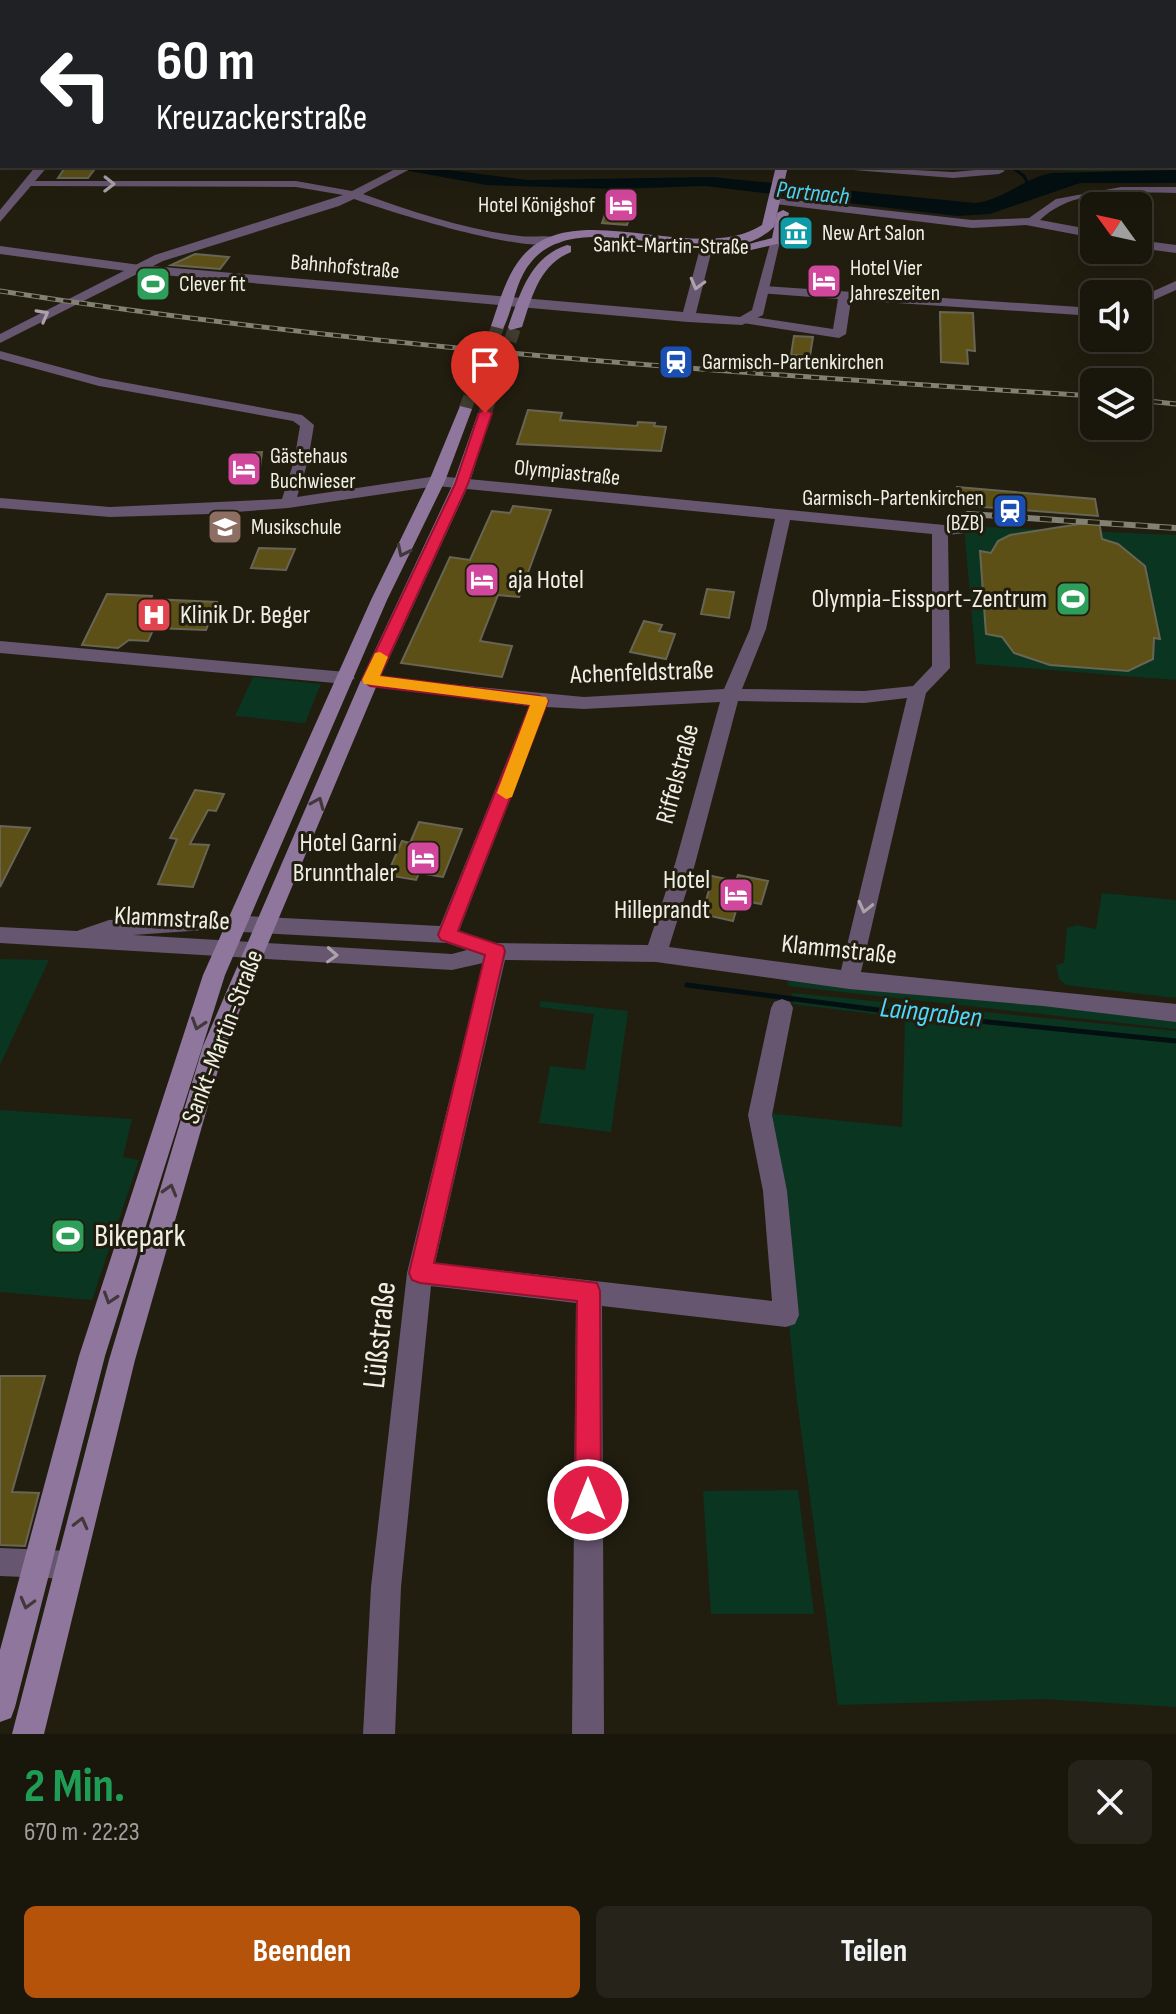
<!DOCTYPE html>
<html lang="de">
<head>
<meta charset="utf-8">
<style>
  body { margin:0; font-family:"Sofia Sans Condensed",sans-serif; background:#26231a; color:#f1f3f6; height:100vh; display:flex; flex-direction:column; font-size:30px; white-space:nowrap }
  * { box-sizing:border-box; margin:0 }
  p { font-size:26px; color:#9f9f9d }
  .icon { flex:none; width:44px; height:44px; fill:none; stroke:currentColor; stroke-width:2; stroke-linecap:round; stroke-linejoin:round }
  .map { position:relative; height:1734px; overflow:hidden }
  .panel { display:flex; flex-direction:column; background:#19160c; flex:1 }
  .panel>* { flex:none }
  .banner { position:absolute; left:0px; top:0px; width:1176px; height:168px; box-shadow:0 8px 32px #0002,0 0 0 2px #37352d; background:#202124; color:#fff; overflow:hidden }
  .needle { width:52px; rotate:303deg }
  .controls { position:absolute; left:1080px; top:192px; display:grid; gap:16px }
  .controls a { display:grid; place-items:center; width:72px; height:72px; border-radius:12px; background:#19160c; box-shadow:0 8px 32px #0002,0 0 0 2px #37352d; font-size:40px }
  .pin { position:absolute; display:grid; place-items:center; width:68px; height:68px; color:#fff; margin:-82px -34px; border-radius:50% 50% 50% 0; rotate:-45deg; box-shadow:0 0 8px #0007 }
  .pin .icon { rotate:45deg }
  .me { position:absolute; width:88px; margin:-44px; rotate:0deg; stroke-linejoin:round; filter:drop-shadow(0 0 6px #0008) }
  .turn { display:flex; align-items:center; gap:28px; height:168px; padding:0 24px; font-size:36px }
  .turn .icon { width:104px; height:104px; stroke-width:2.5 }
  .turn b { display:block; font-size:56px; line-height:68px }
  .round { display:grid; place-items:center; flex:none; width:84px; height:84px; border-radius:12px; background:#26231a }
  .summary { display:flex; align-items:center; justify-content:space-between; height:136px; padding:0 24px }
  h1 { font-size:48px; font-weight:700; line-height:60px; color:#1e9e55 }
  .action { display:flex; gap:16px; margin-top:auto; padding:16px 24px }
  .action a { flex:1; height:92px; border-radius:12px; background:#b45309; color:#fff; font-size:32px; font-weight:700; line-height:92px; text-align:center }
  .action a+a { background:#26231a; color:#f1f3f6 }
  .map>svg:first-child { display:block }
  .green { fill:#0a3521 }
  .water { fill:#040f12 }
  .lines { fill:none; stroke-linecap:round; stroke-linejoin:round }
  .stream-far1 { stroke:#040f12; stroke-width:3 }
  .stream { stroke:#040f12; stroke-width:5 }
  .building { fill:#5c5017; stroke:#686555; stroke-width:2 }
  .secondary-tunnel { stroke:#403d30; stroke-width:13; stroke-dasharray:13 6; stroke-linecap:butt }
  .minor { fill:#66566f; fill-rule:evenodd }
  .tertiary { fill:#66566f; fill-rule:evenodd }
  .secondary { fill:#8f769d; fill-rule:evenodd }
  .rail-far1-casing { stroke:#838174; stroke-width:5 }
  .rail-casing { stroke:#838174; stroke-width:6 }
  .rail-far1 { stroke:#211e10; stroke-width:3; stroke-dasharray:8; stroke-linecap:butt }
  .rail { stroke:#211e10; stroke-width:4; stroke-dasharray:12; stroke-linecap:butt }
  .oneway { stroke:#aba2aa }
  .oneway2 { stroke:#42383a }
  .route { fill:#e11d48; stroke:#92132f; stroke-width:2 }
  .slow { fill:#f59e0b }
  .labels { text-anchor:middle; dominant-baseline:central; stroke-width:6; stroke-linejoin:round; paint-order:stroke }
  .far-poi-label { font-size:22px; fill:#f0efe5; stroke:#211e10; text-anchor:start }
  .far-street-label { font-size:22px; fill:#f0efe5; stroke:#211e10 }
  .far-water-label { font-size:24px; font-style:italic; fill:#4ed7fb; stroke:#211e10 }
  .poi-label { font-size:26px; fill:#f0efe5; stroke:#211e10; text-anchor:end }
  .street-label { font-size:26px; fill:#f0efe5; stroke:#211e10 }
  .water-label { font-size:28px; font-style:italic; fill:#4ed7fb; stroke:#211e10 }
  .near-poi-label { font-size:32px; fill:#f0efe5; stroke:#211e10; text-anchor:start }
  .near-street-label { font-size:32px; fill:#f0efe5; stroke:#211e10 }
</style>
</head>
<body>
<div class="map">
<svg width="1176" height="1734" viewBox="0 0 1176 1734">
  <rect width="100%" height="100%" fill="#211e10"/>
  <path class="green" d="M1174,99L1176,170L1072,171L1014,166H1174Z
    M964,526L1176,535V680L976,664Z
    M253,677L321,684L305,723L235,716Z
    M1102,893L1176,900V998L1066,985L1059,979L1056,965L1064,963L1067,928L1077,925L1096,929Z
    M0,959L49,960L0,1065Z
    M789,977L1176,1017V1029L788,986Z
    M792,993L1176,1031V1707L1044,1699L838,1705L797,1401L767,1113L902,1127L905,1018L793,1004Z
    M541,1001L628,1011L611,1132L539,1123L550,1066L585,1070L594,1014L539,1007Z
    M0,1110L132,1119L123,1157L139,1160L92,1300L0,1292Z
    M798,1490L814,1614H711L703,1491Z"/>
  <path class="water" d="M382,166H417L527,180L712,177L975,203C1003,200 1023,179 1051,173L1176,170V183H1080L990,214L957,216L705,186L616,189L486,185Z"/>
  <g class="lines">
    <path class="stream-far1" d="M1010,166L1024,176L1028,184"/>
    <path class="stream" d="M687,985L909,1014L1176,1041"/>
  </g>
  <path class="building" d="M66,166H97L88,178H58Z
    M612,194L637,196L627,225L602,223Z
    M195,254L229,257L220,269L171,265Z
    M940,312L973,313L975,351L967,350L968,364L941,362Z
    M794,336L813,337L810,356L791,355Z
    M528,410L562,413L560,420L637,426L638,422L655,423L654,426L666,427L661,451L517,444Z
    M262,452L259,475L228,477L231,454Z
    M957,487L1095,499L1098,516L958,505Z
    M513,506L551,510L519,597L498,595L480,641L512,646L502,677L401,663L450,557L470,560L492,511L510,513Z
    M1099,521L1102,539L1118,544L1145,566L1160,639L1154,638L1153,659L1128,671L1050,665L1014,653L1002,637L986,634L980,551L991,553L998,541L1010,535Z
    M259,548L295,549L286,570L251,568Z
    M707,589L734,592L729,618L701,614Z
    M107,594L152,596L151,599L217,602L206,630L154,628L148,641L129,640L118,648L82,645Z
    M644,621L662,625L659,631L675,634L666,659L630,652Z
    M195,790L224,794L216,811L208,810L190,844L209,845L193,887L158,884L177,839L170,838Z
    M419,822L462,829L443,877L419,873L416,880L387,875L402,841L410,843Z
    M0,826L30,828L0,887Z
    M707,875L736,881L738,875L768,881L761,904L739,900L733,921L702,914L709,890L703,889Z
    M0,1376H45L12,1492L39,1493L25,1546L0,1545Z"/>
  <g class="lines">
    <path class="secondary-tunnel" d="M465,409L498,326
      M485,413L515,327"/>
    <path class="minor" d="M7,0H15V2H7Z
      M277,0H291L292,2H278Z
      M593,0H636L592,2Z
      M647,0H786L787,2H648Z
      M883,0H892L893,2H884Z
      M1016,0H1024L1025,2H1017Z
      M2,13V19L0,20V14Z
      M1174,26L1176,27V36L1174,35Z
      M1176,50V56L1174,57V51Z
      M0,68L2,69V75L0,74Z
      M0,117H2V124H0Z
      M401,166H416L363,194C413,212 467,230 520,236C534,238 552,233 563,241C537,259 388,211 354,199L339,206L163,261L0,343V334L155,255L343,195L296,187L31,186L27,185V181H296L352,191Z
      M835,166L953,172L999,168L1005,171L999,174L953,178L841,169Z
      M1121,187H1176V193C1132,193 1074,187 1040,220L1094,230V238L1026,225L972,228L775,204L769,201L775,198L972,220L1029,218L1056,199Z
      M1138,240L1176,245V253L1138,248Z
      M1176,281V290L1138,307V298Z
      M764,286L1094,308V316L851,300L846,334L839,338L743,323V317L748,316L833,329L838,299L760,293V287Z
      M0,351L100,378L302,415L314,425L308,461L297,497L437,476L965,527V533L948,535L950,668L926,693L861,972L1176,1004V1022L1043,1006L849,989L656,962L505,960L435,1263L772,1301L763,1191L748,1115L771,1008L774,1002L782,999L790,1002L793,1008L772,1115L787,1191L799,1315L795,1324L786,1327L602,1306L604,1734H572L576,1303L431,1286L401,1587L395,1734H363L371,1587L407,1273L483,963L452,970L0,943V927L77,931L109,920L205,914L440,926L529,706L370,686L361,680L364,676L584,697L724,689L750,629L775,519L437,486L288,508L210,514L110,517L0,508V498L110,507L282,499L294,461L300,426L293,421L99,386L0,359ZM790,520L932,534V666L913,686L864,691L742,689L766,629ZM907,698L841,970L669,947L695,864L738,701L864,703ZM720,702L675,864L648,945L495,943L459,931L546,707L584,709ZM205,930L447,943L467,950L452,954L133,935Z
      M0,641L346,672L355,678L346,684L0,653Z
      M0,1548L71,1551L81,1555L85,1565L81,1575L71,1579L0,1576Z"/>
    <path class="tertiary" d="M70,0H78V2H70Z
      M36,166H48L0,222V210Z
      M708,237L714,241L696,313L740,317L752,310L771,240L781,237L763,315L742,325L688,322L140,273L0,254V246L140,265L683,312L702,241Z"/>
    <path class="secondary" d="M779,0H787V2H779Z
      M776,166H788L774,227C716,283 584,199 532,261C515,280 514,307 503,329L491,326C499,303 505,278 521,258C572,193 697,267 762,225Z
      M783,210L789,213L781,243L738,253V247L772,238L777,213Z
      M567,245L571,246V252C539,265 532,297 522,327L510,330L508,327C520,294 530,257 567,245Z
      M460,406L472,409L445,481L387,600L225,975L105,1356L15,1707L11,1718L0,1722V1650L79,1356L203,975L371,600L429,481Z
      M485,409L492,413L469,484L379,680L225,1046L135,1360L44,1734H12L109,1360L203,1046L361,680L453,484L478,413Z"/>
    <defs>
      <path id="rail-far1" d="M0,291C363,348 728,373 1094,396
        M1138,400L1176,404"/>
      <path id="rail" d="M968,514L1176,528"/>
    </defs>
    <use href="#rail-far1" class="rail-far1-casing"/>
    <use href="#rail" class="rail-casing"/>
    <use href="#rail-far1" class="rail-far1"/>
    <use href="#rail" class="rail"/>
  </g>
  <defs><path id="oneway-chevron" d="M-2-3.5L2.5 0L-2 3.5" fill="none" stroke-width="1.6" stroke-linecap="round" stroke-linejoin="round" transform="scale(2)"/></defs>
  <g class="oneway">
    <use href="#oneway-chevron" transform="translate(109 184) rotate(1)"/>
    <use href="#oneway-chevron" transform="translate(697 284) rotate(105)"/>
    <use href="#oneway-chevron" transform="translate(43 315) rotate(-29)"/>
    <use href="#oneway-chevron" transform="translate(865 907) rotate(103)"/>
    <use href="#oneway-chevron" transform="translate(332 955) rotate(3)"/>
  </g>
  <g class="oneway2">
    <use href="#oneway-chevron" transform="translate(403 551) rotate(116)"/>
    <use href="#oneway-chevron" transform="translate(318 803) rotate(-67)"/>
    <use href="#oneway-chevron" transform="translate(198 1024) rotate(108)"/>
    <use href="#oneway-chevron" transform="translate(170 1190) rotate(-74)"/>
    <use href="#oneway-chevron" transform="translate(110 1298) rotate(108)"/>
    <use href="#oneway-chevron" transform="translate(81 1523) rotate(-76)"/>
    <use href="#oneway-chevron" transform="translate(27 1603) rotate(105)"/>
  </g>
  <path class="route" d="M485,409L492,413L468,484L380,676L540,696L548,701L458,931L503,946L505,951L434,1263L597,1283L600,1291L601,1500L597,1509L588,1513L579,1509L575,1500L577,1301L420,1283L412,1280L409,1273L485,955L441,940L438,935L530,705L370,686L362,680L455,484L479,413Z"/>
  <path class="slow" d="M380,652L388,657L380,676L546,697L548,701L512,797L506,799L497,793L530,705L364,684L362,680L375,653Z"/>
  <defs>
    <symbol id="hotel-square" viewBox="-11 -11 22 22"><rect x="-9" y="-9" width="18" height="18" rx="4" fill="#d1479c" stroke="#211e10"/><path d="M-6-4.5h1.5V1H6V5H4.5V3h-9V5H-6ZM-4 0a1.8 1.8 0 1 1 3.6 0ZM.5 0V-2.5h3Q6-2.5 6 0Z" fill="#fff"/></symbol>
    <symbol id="museum-square" viewBox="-11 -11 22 22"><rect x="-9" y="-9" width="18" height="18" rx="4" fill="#0f9aa8" stroke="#211e10"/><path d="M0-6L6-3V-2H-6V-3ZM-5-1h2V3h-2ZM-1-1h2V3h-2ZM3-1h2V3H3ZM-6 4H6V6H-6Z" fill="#fff"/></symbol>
    <symbol id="stadium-square" viewBox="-11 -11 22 22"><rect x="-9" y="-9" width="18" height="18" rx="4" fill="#2e9e5b" stroke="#211e10"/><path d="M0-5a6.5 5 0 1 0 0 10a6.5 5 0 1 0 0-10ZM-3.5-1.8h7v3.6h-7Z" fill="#fff"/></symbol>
    <symbol id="station-square" viewBox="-11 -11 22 22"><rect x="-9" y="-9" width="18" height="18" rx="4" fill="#1a4fb4" stroke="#211e10"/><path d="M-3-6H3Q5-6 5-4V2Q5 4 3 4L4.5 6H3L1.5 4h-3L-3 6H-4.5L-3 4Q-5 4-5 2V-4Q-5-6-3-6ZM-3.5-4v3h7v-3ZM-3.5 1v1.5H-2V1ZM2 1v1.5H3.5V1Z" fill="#fff"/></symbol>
    <symbol id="school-square" viewBox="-11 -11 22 22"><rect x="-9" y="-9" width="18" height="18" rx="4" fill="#8d6e63" stroke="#211e10"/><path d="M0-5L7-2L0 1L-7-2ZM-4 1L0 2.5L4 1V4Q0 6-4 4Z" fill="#fff"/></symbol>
    <symbol id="hospital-square" viewBox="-11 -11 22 22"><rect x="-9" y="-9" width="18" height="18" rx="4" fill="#e0444e" stroke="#211e10"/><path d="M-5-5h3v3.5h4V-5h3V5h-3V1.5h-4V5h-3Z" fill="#fff"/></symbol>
  </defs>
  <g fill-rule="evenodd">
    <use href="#hotel-square" x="601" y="185" width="40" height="40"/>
    <use href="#museum-square" x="776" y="213" width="40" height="40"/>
    <use href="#hotel-square" x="804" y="261" width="40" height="40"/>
    <use href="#stadium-square" x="133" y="264" width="40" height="40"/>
    <use href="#station-square" x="656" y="342" width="40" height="40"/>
    <use href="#hotel-square" x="224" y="449" width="40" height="40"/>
    <use href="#station-square" x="990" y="491" width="40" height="40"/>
    <use href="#school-square" x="205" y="507" width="40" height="40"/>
    <use href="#hotel-square" x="462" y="560" width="40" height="40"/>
    <use href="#stadium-square" x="1053" y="579" width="40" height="40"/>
    <use href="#hospital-square" x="134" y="595" width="40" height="40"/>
    <use href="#hotel-square" x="403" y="838" width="40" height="40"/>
    <use href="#hotel-square" x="716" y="875" width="40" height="40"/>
    <use href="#stadium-square" x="48" y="1216" width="40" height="40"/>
  </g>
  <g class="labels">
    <g class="far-poi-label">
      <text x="595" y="205" text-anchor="end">Hotel Königshof</text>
      <text x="822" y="233">New Art Salon</text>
      <text x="850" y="268">Hotel Vier<tspan x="850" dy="25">Jahreszeiten</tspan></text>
      <text x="179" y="284">Clever fit</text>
      <text x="702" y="362">Garmisch-Partenkirchen</text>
      <text x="270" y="456">Gästehaus<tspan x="270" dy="25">Buchwieser</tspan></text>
      <text x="984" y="498" text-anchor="end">Garmisch-Partenkirchen<tspan x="984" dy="25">(BZB)</tspan></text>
      <text x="251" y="527">Musikschule</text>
    </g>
    <g class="far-street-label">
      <text transform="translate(671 246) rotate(1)">Sankt-Martin-Straße</text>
      <text transform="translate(345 267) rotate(5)">Bahnhofstraße</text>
      <text transform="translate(567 473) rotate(6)">Olympiastraße</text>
    </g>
    <g class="far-water-label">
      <text transform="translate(813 193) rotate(6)">Partnach</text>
    </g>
    <g class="poi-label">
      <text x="508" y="580" text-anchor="start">aja Hotel</text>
      <text x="1047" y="599">Olympia-Eissport-Zentrum</text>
      <text x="180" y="615" text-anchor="start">Klinik Dr. Beger</text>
      <text x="397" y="843">Hotel Garni<tspan x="397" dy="30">Brunnthaler</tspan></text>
      <text x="710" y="880">Hotel<tspan x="710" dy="30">Hilleprandt</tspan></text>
    </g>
    <g class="street-label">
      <text transform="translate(642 673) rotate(-2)">Achenfeldstraße</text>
      <text transform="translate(678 774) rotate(-75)">Riffelstraße</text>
      <text transform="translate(172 919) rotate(3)">Klammstraße</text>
      <text transform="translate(839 950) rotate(6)">Klammstraße</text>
      <text transform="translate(223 1037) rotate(-69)">Sankt-Martin-Straße</text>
    </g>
    <g class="water-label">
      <text transform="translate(931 1013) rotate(6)">Laingraben</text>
    </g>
    <g class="near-poi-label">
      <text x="94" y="1236">Bikepark</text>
    </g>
    <g class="near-street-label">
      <text transform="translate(380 1335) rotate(-84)">Lüßstraße</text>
    </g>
  </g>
</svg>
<div class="controls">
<a><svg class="needle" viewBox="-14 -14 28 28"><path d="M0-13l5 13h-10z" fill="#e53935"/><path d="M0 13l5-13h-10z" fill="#9f9f9d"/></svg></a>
<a><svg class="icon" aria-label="sound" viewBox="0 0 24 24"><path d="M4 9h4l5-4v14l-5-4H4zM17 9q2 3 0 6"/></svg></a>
<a><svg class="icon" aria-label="layers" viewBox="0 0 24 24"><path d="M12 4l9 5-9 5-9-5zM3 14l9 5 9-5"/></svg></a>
</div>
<div class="pin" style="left:485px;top:413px;background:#d93025"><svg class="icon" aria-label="arrive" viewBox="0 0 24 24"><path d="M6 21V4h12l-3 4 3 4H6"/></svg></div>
<svg class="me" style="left:588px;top:1500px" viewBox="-20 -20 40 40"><circle r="17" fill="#e11d48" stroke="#fff" stroke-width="3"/><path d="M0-11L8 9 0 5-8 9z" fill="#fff"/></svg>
<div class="banner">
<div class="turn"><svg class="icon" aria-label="left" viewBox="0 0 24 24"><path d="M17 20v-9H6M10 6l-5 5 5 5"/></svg><div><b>60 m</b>Kreuzackerstraße</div></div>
</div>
</div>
<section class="panel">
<div class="summary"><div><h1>2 Min.</h1><p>670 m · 22:23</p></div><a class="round"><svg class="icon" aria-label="close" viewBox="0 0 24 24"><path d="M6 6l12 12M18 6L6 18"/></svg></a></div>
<div class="action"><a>Beenden</a><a>Teilen</a></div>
</section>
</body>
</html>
